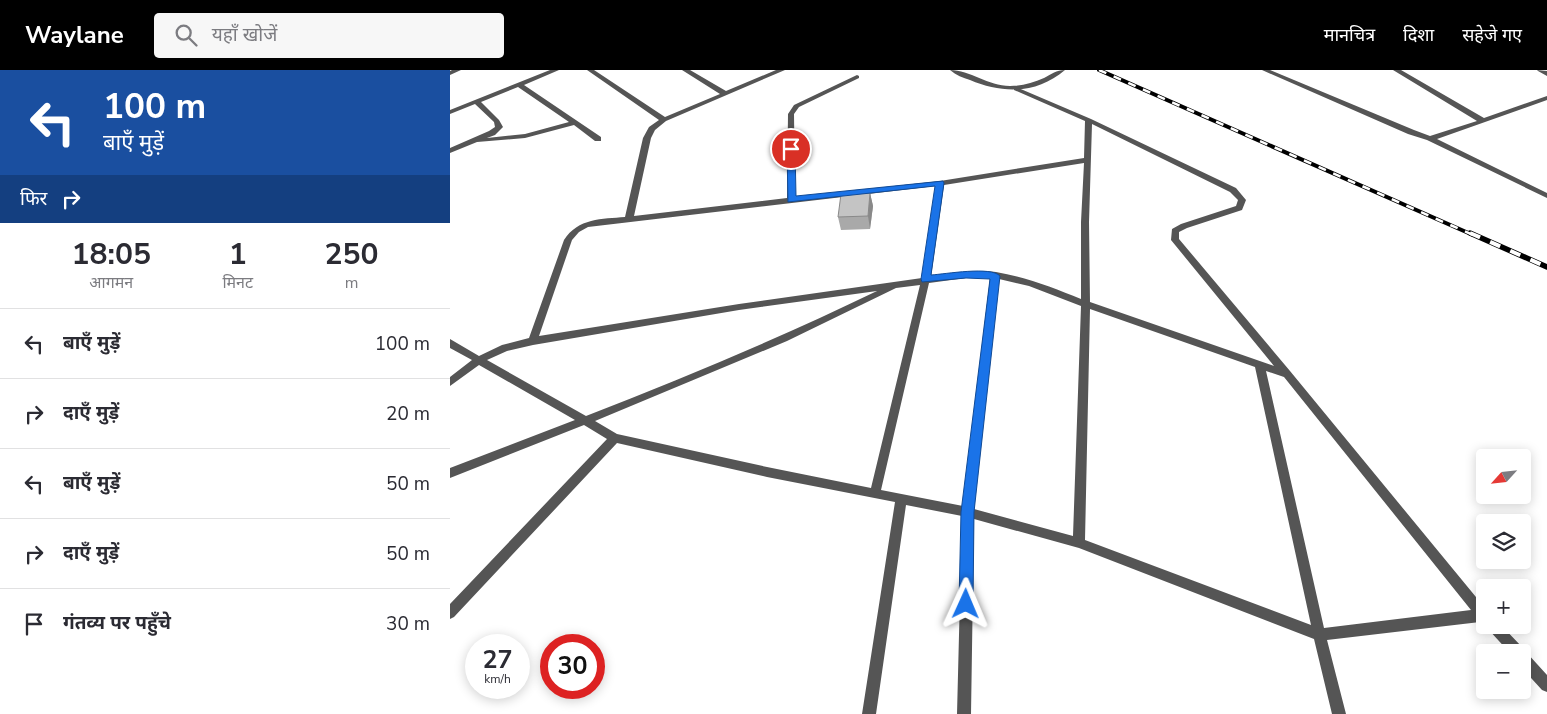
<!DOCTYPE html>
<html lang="hi">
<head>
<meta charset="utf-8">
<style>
  body { margin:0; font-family:"Nunito Sans","Noto Sans Devanagari",sans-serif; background:#f7f7f7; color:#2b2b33; height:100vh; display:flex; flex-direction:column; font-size:19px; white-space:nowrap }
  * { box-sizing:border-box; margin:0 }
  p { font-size:16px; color:#7c7c81 }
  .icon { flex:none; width:28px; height:28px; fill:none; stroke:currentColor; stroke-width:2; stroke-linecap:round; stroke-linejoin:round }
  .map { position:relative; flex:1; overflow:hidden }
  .side { display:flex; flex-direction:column; background:#fff; width:450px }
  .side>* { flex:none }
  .hud { background:#1a4fa0; color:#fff; overflow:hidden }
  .needle { width:32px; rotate:243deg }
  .buttons { position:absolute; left:1026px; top:379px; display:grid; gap:10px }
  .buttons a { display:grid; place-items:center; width:55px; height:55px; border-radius:5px; background:#fff; box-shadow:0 2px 12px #0003; font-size:25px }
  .speed { position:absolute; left:15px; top:564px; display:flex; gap:10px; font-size:25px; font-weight:700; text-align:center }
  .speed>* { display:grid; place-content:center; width:65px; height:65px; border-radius:50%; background:#fff; box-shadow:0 2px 12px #0003; line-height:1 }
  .speed small { font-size:12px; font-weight:400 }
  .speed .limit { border:8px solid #d22; background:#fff; color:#111 }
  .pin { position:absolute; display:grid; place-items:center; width:42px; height:42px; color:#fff; margin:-21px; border:2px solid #fff; border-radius:50%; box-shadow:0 1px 5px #0007 }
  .me { position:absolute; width:55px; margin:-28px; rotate:1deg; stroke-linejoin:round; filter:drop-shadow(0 0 4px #0008) }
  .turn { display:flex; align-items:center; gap:18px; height:105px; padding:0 20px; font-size:22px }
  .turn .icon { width:65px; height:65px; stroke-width:2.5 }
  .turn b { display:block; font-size:35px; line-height:42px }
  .then { display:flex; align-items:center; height:48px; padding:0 20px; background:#0003; gap:10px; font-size:19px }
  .eta { display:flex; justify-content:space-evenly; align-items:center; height:85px; text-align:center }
  .eta b { font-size:30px; font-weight:700; line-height:35px }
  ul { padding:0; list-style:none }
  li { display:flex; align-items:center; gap:15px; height:70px; padding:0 20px; border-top:1px solid #e1e1e2 }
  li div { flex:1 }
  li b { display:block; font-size:19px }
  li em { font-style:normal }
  header { display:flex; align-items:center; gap:30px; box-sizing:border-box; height:70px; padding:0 25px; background:#000; color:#fff }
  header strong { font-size:24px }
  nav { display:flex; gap:28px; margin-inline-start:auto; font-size:18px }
  .search { width:350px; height:45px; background:#f7f7f7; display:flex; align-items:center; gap:12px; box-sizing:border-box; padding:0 18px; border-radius:5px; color:#7c7c81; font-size:19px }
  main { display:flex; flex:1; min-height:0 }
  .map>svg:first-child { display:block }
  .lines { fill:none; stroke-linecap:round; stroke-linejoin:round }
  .minor { fill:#555; fill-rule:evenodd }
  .tertiary { fill:#555; fill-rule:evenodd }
  .rail-far1-casing { stroke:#000; stroke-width:4 }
  .rail-casing { stroke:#000; stroke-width:5.5 }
  .rail-far1 { stroke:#fff; stroke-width:2.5; stroke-dasharray:8; stroke-linecap:butt }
  .rail { stroke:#fff; stroke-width:4; stroke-dasharray:11; stroke-linecap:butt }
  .wall { fill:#a9a9a9 }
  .shaded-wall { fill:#898989 }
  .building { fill:#c4c4c4; stroke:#898989 }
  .route { fill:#1a73e8; stroke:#114b97 }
</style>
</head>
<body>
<header>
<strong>Waylane</strong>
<div class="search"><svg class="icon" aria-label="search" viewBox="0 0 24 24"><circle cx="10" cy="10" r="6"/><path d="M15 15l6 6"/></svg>यहाँ खोजें</div>
<nav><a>मानचित्र</a><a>दिशा</a><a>सहेजे गए</a></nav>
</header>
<main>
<section class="side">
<div class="hud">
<div class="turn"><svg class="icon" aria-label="left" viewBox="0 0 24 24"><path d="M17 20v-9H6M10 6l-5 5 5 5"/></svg><div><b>100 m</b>बाएँ मुड़ें</div></div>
<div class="then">फिर<svg class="icon" aria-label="right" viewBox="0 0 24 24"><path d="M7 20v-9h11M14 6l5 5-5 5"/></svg></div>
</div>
<div class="eta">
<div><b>18:05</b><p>आगमन</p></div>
<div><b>1</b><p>मिनट</p></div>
<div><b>250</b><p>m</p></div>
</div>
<ul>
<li><svg class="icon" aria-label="left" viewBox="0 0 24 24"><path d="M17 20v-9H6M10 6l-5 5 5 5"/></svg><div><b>बाएँ मुड़ें</b></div><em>100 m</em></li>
<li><svg class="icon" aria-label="right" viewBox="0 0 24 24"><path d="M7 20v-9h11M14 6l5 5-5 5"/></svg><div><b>दाएँ मुड़ें</b></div><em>20 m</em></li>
<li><svg class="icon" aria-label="left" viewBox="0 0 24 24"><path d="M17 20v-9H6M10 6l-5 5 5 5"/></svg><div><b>बाएँ मुड़ें</b></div><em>50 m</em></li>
<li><svg class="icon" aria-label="right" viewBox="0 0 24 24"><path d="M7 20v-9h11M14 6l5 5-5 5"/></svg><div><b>दाएँ मुड़ें</b></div><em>50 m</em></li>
<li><svg class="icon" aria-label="arrive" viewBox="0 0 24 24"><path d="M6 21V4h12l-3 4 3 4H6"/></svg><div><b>गंतव्य पर पहुँचे</b></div><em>30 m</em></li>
</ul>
</section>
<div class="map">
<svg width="1097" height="644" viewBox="0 0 1097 644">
  <rect width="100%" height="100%" fill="#fff"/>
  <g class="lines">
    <path class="minor" d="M2,0H11L0,5V1Z
      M100,0H109L74,15L151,67V71H145L124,55L75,68L27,72L0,83V78L39,61L45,57L44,52L25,34L0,44V40ZM68,17L119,52L75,64L37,68L45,65L53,57L49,50L31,32Z
      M137,0H144L215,47L270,24L232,0H240L276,21L326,0H335L216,51L205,60L201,68L184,146L337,128L338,44L344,35L407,5L409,6V8L349,37L344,44L345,127L490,111L634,88L635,51L564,20V18L566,17L641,49L786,118L796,130L792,140L737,158L729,162V169L840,301L1035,538V554L1030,552L877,570L896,644H882L864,569L629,478L524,449L521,644H507L512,446L456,435L426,644H412L445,432L317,407L167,373L4,547L0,549V534L157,369L134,355L0,408V398L125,350L29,295L0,316V307L22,290L0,278V269L29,286L52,275L79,268L114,170C128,148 152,149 175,147L193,68L199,57L209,50ZM642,54L780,122L788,130L786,136L731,154L722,159L721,170L824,296L640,232L639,152ZM634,93L631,152V229C604,218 576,207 546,202C525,199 502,204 481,207L494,115ZM486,116L472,208L289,234L89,266L122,170L129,162L138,157ZM516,208H540L513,436L431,420L479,213ZM549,209L579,216L631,236L623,466L524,439ZM470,215L421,418L317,397L167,364L145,351L337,271L446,218ZM427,221C332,267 234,308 136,346L37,290L57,281L83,275L289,240ZM640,239L805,297L861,555L635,470ZM816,301L834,307L1021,540L874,558Z
      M812,0H820L964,60L980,66L1027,51L943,0H951L1034,48L1097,26V30L987,69L1097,123V128L977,70L958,64Z
      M1087,0L1097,1V6L1088,1Z
      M1036,555H1051L1072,577L1073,582L1077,583L1097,605V622L1092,620L1072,598V582H1059L1038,559Z"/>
    <path class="tertiary" d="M500,0C520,0 538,16 560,16C572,16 583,13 594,8C602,4 606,0 615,0C587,24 553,24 520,10C513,8 506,5 500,0Z"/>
    <defs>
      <path id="rail-far1" d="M649,0L1023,165"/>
      <path id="rail" d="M1020,163L1097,197"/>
    </defs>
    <use href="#rail-far1" class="rail-far1-casing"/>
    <use href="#rail" class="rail-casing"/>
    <use href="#rail-far1" class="rail-far1"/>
    <use href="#rail" class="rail"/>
  </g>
  <path class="wall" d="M420,123L423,136L420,159L391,160L388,147Z"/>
  <path class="shaded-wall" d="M420,123L423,136L420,159L418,146Z"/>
  <path class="building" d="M420,123L418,146L388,147L391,124Z"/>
  <path class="route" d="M341,76L345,79L346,126L493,111L494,113L481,205C496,204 541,196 550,206L524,442L523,534L521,539L516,541L511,539L509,534L511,442L540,209L516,208L472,212L471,209L485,116L338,132L337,79Z"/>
</svg>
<div class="buttons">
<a><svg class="needle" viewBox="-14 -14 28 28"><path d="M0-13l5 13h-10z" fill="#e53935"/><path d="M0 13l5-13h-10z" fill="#7c7c81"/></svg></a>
<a><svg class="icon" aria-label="layers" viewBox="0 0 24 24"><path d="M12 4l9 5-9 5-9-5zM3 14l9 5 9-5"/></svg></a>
<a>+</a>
<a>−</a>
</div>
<div class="speed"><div>27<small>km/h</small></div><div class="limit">30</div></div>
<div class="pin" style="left:341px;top:79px;background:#d93025"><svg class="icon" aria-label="arrive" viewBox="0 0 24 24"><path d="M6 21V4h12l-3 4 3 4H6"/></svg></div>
<svg class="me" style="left:516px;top:534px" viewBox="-20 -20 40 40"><path d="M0-17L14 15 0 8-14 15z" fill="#1a73e8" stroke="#fff" stroke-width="4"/></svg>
</div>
</main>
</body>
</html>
